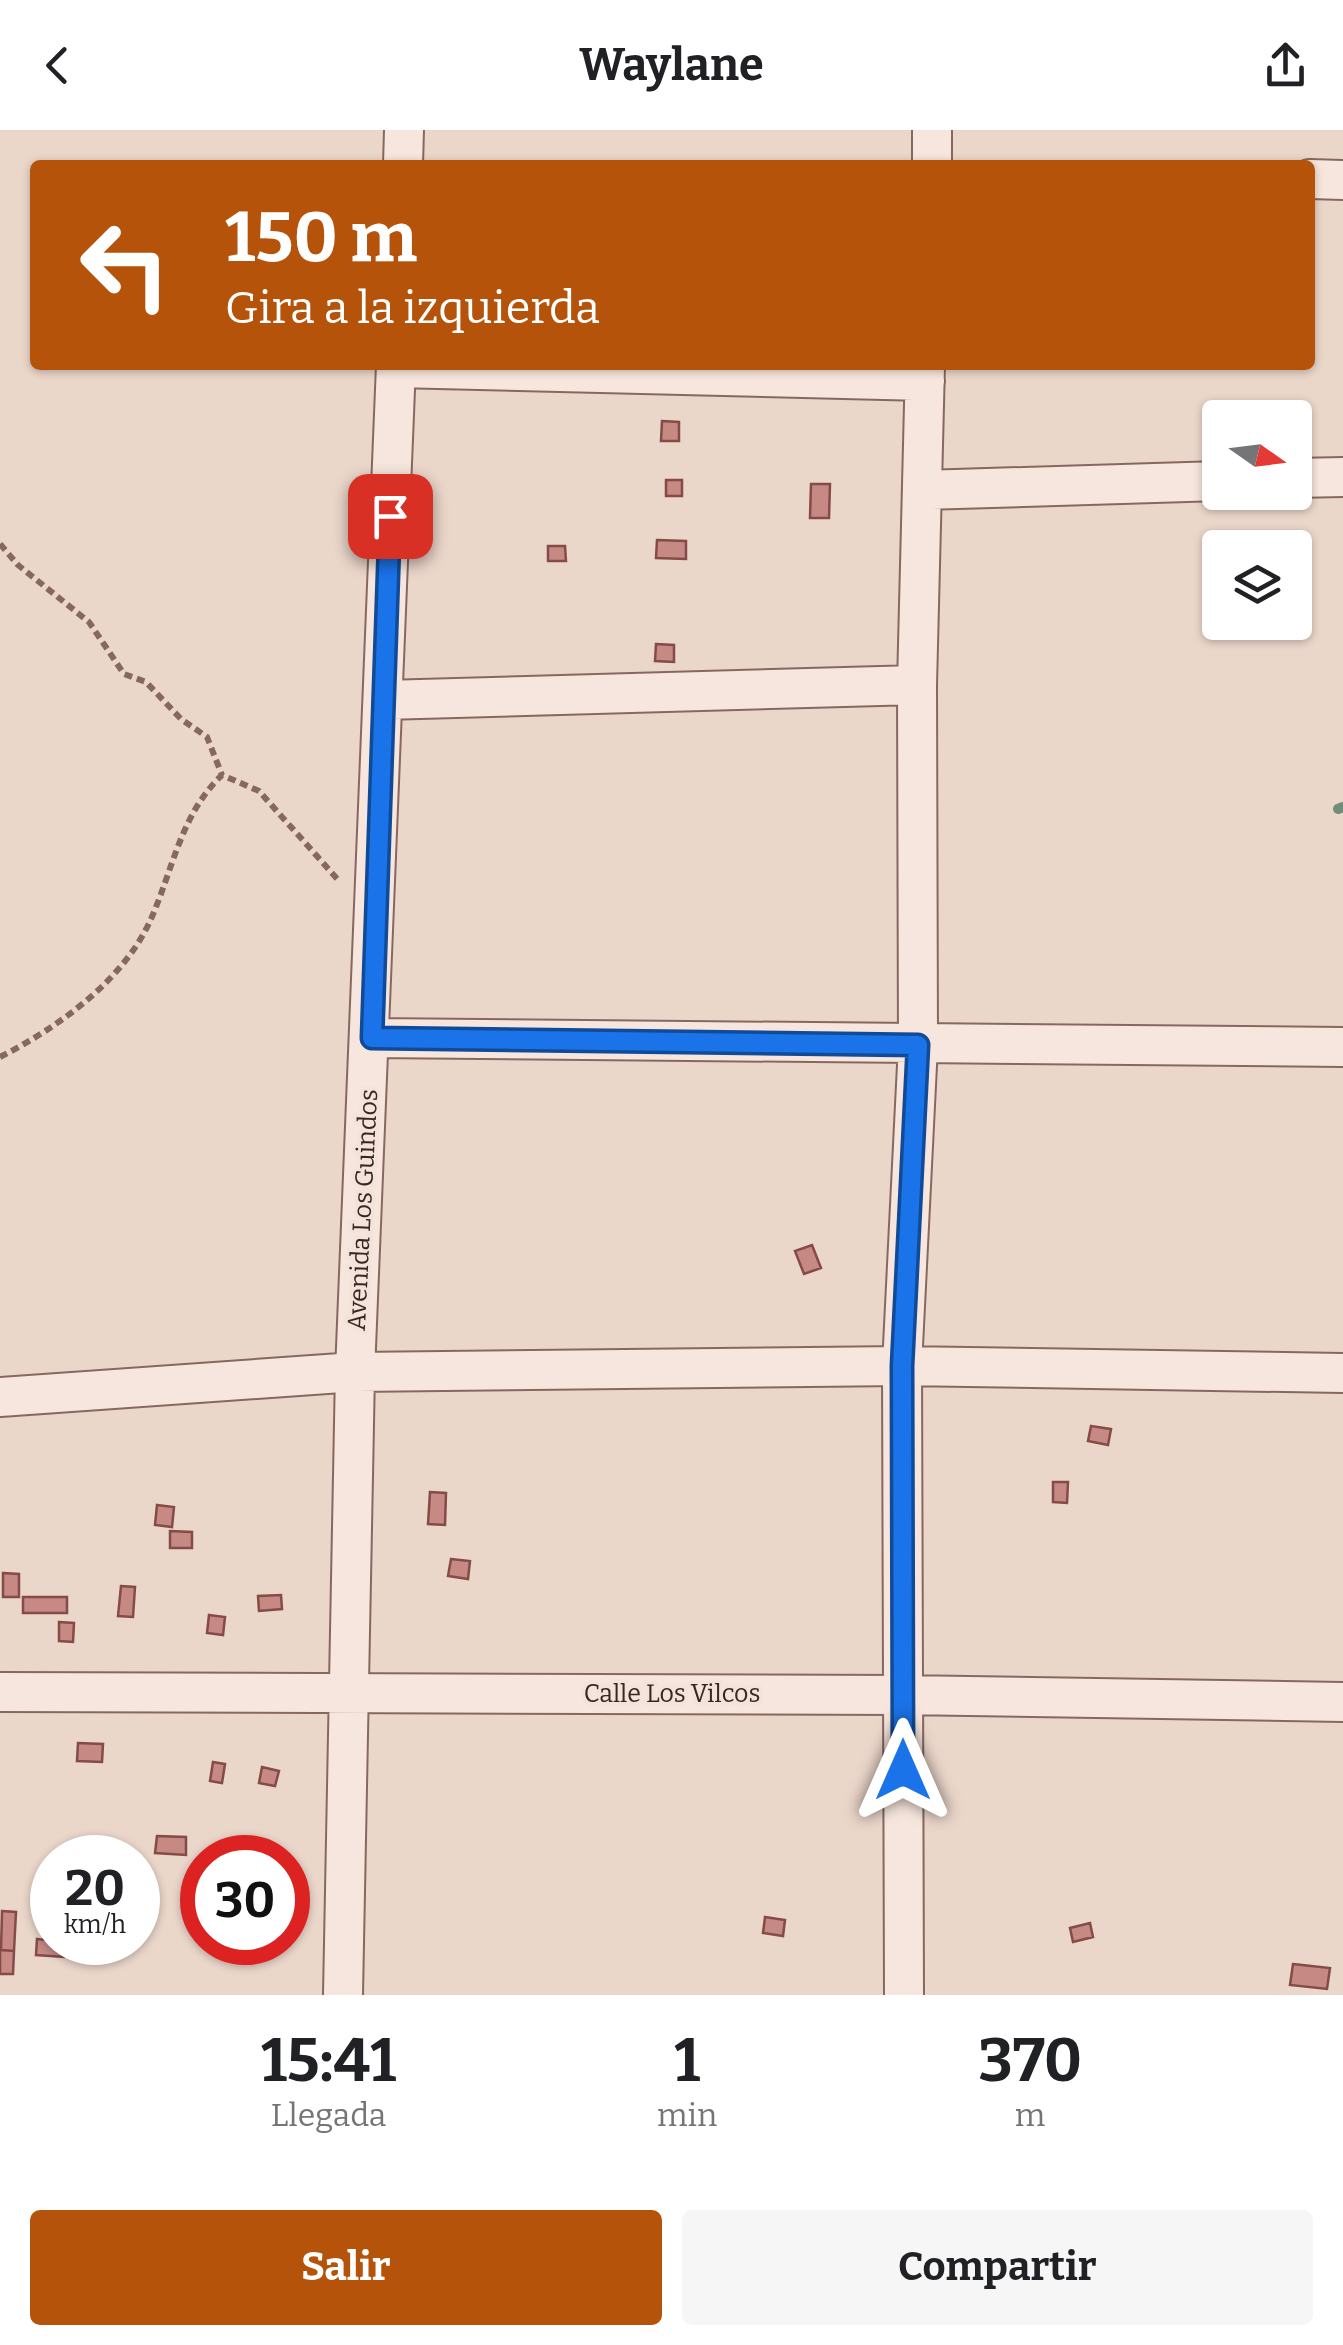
<!DOCTYPE html>
<html lang="es">
<head>
<meta charset="utf-8">
<style>
  body { margin:0; font-family:Bitter,serif; background:#f6f6f6; color:#202124; height:100vh; display:flex; flex-direction:column; font-size:38px; white-space:nowrap }
  * { box-sizing:border-box; margin:0 }
  p { font-size:32px; color:#757577 }
  .icon { flex:none; width:55px; height:55px; fill:none; stroke:currentColor; stroke-width:2; stroke-linecap:round; stroke-linejoin:round }
  .map { position:relative; height:1865px; overflow:hidden }
  .panel { display:flex; flex-direction:column; background:#fff; flex:1 }
  .panel>* { flex:none }
  .hud { position:absolute; left:30px; top:30px; width:1285px; height:210px; border-radius:10px; box-shadow:0 2px 8px #0004; background:#b45309; color:#fff; overflow:hidden }
  .needle { width:65px; rotate:104deg }
  .buttons { position:absolute; left:1202px; top:270px; display:grid; gap:20px }
  .buttons a { display:grid; place-items:center; width:110px; height:110px; border-radius:10px; background:#fff; box-shadow:0 2px 8px #0004; font-size:50px }
  .speed { position:absolute; left:30px; top:1705px; display:flex; gap:20px; font-size:50px; font-weight:700; text-align:center }
  .speed>* { display:grid; place-content:center; width:130px; height:130px; border-radius:50%; background:#fff; box-shadow:0 2px 8px #0004; line-height:1 }
  .speed small { font-size:25px; font-weight:400 }
  .speed .limit { border:15px solid #d22; background:#fff; color:#111 }
  .pin { position:absolute; display:grid; place-items:center; width:85px; height:85px; color:#fff; margin:-42px; border-radius:20px; box-shadow:0 5px 15px #0006 }
  .me { position:absolute; width:110px; margin:-55px; rotate:0deg; stroke-linejoin:round; filter:drop-shadow(0 0 8px #0008) }
  .turn { display:flex; align-items:center; gap:35px; height:210px; padding:0 30px; font-size:45px }
  .turn .icon { width:130px; height:130px; stroke-width:2.5 }
  .turn b { display:block; font-size:70px; line-height:85px }
  .eta { display:flex; justify-content:space-evenly; align-items:center; height:170px; text-align:center }
  .eta b { font-size:60px; font-weight:700; line-height:70px }
  .primary-button { display:flex; gap:20px; margin-top:auto; padding:20px 30px }
  .primary-button a { flex:1; height:115px; border-radius:10px; background:#b45309; color:#fff; font-size:40px; font-weight:700; line-height:115px; text-align:center }
  .primary-button a+a { background:#f6f6f6; color:#202124 }
  header { display:flex; justify-content:space-between; align-items:center; height:130px; padding:0 30px; background:#fff; font-size:45px; font-weight:700 }
  .map>svg:first-child { display:block }
  .lines { fill:none; stroke-linecap:round; stroke-linejoin:round }
  .stream { stroke:#718e7d; stroke-width:10 }
  .building { fill:#c68984; stroke:#844b48; stroke-width:2.5 }
  .minor-casing { stroke:#876860; stroke-width:42 }
  .path { stroke:#876860; stroke-width:6; stroke-dasharray:8 5; stroke-linecap:butt }
  .minor { stroke:#f7e6dd; stroke-width:38 }
  .route-casing { stroke:#114b97; stroke-width:25 }
  .route { stroke:#1a73e8; stroke-width:18 }
  .labels { text-anchor:middle; dominant-baseline:central; stroke-width:8; stroke-linejoin:round; paint-order:stroke }
  .street-label { font-size:25px; fill:#392522; stroke:#f3e3d9 }
</style>
</head>
<body>
<header><svg class="icon" aria-label="back" viewBox="0 0 24 24"><path d="M15 5l-7 7 7 7"/></svg>Waylane<svg class="icon" aria-label="share" viewBox="0 0 24 24"><path d="M12 15V3M7 8l5-5 5 5M5 13v7h14v-7"/></svg></header>
<div class="map">
<svg width="1343" height="1865" viewBox="0 0 1343 1865">
  <rect width="100%" height="100%" fill="#ebd6ca"/>
  <g class="lines">
    <path class="stream" d="M1338,679L1343,677"/>
  </g>
  <path class="building" d="M662,291L679,292V311H661Z
    M666,350H682V366H666Z
    M811,354H830L829,388H810Z
    M657,410L686,411V429L656,428Z
    M548,416H565L566,431H548Z
    M656,514L674,515V532L655,531Z
    M812,1115L821,1138L804,1144L795,1121Z
    M1091,1296L1111,1299L1108,1315L1088,1311Z
    M1053,1352H1068L1067,1373L1053,1372Z
    M430,1362L446,1363L445,1395L428,1394Z
    M157,1375L174,1377L172,1397L155,1395Z
    M170,1401L192,1402V1418H170Z
    M451,1429L470,1431L468,1449L448,1446Z
    M3,1443L19,1444V1467H3Z
    M121,1456L135,1457L133,1487L118,1486Z
    M281,1465L282,1479L259,1481L258,1466Z
    M23,1467H67V1483H23Z
    M209,1485L225,1487L223,1505L207,1503Z
    M59,1492L74,1493L73,1512L59,1511Z
    M78,1613L103,1614L102,1632L77,1631Z
    M213,1632L225,1634L222,1653L210,1651Z
    M262,1637L279,1641L275,1656L259,1653Z
    M157,1706L186,1707V1725L155,1723Z
    M2,1781L16,1782L14,1821L1,1820Z
    M765,1787L785,1790L783,1806L763,1803Z
    M1090,1793L1093,1807L1073,1812L1070,1798Z
    M37,1809L65,1812L64,1827L36,1825Z
    M0,1820L14,1821L13,1844H0Z
    M1293,1834L1330,1838L1327,1859L1290,1855Z"/>
  <g class="lines">
    <defs>
      <path id="minor" d="M403,35L404,0
        M932,35V0
        M1310,49L1343,50
        M396,238L925,251
        M1295,348L1343,347
        M923,360L1220,351
        M384,570L917,555
        M372,908L1343,917
        M0,1267L355,1242L902,1236L1343,1243
        M0,1562L903,1565L1343,1572
        M343,1865L355,1242L396,235
        M904,1865L902,1236L918,915L917,555L925,235"/>
    </defs>
    <use href="#minor" class="minor-casing"/>
    <path class="path" d="M0,414L18,435L89,492L124,544L146,552L181,589L207,607L222,645
      M0,927C59,897 124,850 151,789C173,739 181,684 222,645L259,661L340,752"/>
    <use href="#minor" class="minor"/>
  </g>
  <g class="lines">
    <defs>
      <path id="route" d="M390,386L372,908L918,915L902,1236L903,1640"/>
    </defs>
    <use href="#route" class="route-casing"/>
    <use href="#route" class="route"/>
  </g>
  <g class="labels">
    <g class="street-label">
      <text transform="translate(363 1080) rotate(-87)">Avenida Los Guindos</text>
      <text x="672" y="1564">Calle Los Vilcos</text>
    </g>
  </g>
</svg>
<div class="buttons">
<a><svg class="needle" viewBox="-14 -14 28 28"><path d="M0-13l5 13h-10z" fill="#e53935"/><path d="M0 13l5-13h-10z" fill="#757577"/></svg></a>
<a><svg class="icon" aria-label="layers" viewBox="0 0 24 24"><path d="M12 4l9 5-9 5-9-5zM3 14l9 5 9-5"/></svg></a>
</div>
<div class="speed"><div>20<small>km/h</small></div><div class="limit">30</div></div>
<div class="pin" style="left:390px;top:386px;background:#d93025"><svg class="icon" aria-label="arrive" viewBox="0 0 24 24"><path d="M6 21V4h12l-3 4 3 4H6"/></svg></div>
<svg class="me" style="left:903px;top:1640px" viewBox="-20 -20 40 40"><path d="M0-17L14 15 0 8-14 15z" fill="#1a73e8" stroke="#fff" stroke-width="4"/></svg>
<div class="hud">
<div class="turn"><svg class="icon" aria-label="left" viewBox="0 0 24 24"><path d="M17 20v-9H6M10 6l-5 5 5 5"/></svg><div><b>150 m</b>Gira a la izquierda</div></div>
</div>
</div>
<section class="panel">
<div class="eta">
<div><b>15:41</b><p>Llegada</p></div>
<div><b>1</b><p>min</p></div>
<div><b>370</b><p>m</p></div>
</div>
<div class="primary-button"><a>Salir</a><a>Compartir</a></div>
</section>
</body>
</html>
